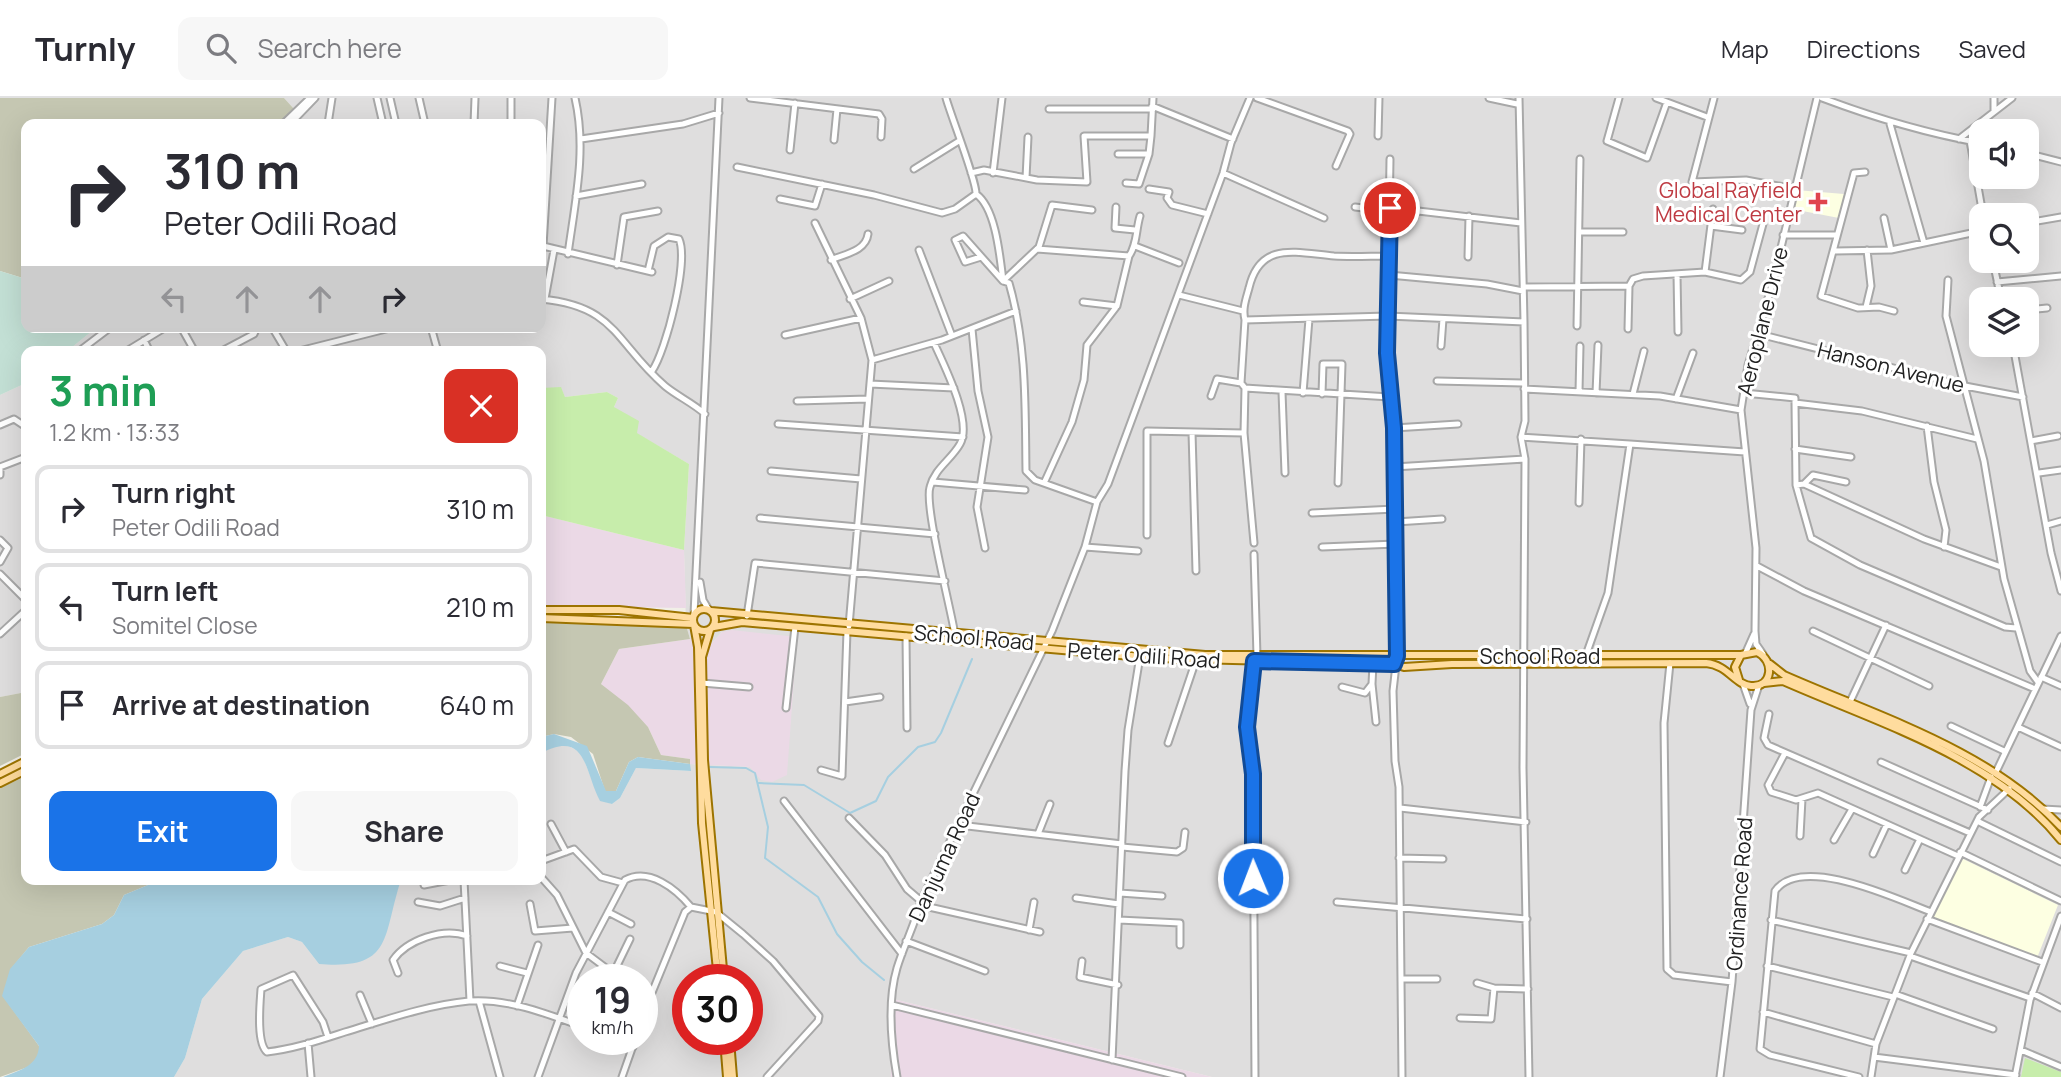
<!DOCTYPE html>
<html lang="en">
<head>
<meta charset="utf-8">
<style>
  body { margin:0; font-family:Manrope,sans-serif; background:#f7f7f7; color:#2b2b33; height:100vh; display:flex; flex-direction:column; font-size:26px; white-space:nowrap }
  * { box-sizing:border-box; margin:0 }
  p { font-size:23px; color:#7c7c81 }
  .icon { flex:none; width:38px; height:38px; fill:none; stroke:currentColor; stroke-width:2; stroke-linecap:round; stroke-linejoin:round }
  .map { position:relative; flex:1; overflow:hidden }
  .drawer { position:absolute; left:21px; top:248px; width:525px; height:539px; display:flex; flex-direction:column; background:#fff; border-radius:14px; box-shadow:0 7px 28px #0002 }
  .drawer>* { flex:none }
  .banner { position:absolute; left:21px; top:21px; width:525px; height:214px; border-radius:14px; box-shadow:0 7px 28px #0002; background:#fff; color:#2b2b33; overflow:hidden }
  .tools { position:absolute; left:1969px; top:21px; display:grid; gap:14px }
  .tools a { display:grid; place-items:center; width:70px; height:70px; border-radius:14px; background:#fff; box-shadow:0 7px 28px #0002; font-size:35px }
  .speed { position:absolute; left:567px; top:866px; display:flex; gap:14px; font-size:35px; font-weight:700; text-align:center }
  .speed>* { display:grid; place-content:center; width:91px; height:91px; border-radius:50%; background:#fff; box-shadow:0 7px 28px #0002; line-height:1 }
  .speed small { font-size:18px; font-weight:400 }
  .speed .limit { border:10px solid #d22; background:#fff; color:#111 }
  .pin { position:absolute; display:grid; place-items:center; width:60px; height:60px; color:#fff; margin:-30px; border:4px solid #fff; border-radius:50%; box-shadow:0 2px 7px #0007 }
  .me { position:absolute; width:77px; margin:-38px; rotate:359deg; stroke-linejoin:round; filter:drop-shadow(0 0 5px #0008) }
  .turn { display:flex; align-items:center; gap:24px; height:147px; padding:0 28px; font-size:32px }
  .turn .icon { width:91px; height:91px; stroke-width:2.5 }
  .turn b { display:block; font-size:49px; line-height:60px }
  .lanes { display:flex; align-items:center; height:66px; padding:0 28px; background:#0003; justify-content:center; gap:35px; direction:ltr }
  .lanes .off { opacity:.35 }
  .round { display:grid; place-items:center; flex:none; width:74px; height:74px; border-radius:14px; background:#f7f7f7 }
  .summary { display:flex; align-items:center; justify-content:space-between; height:119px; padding:0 28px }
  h1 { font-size:42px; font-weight:700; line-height:52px; color:#1e9e55 }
  .button { display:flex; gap:14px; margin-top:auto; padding:14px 28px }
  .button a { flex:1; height:80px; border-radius:14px; background:#1a73e8; color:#fff; font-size:28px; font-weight:700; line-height:80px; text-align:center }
  .button a+a { background:#f7f7f7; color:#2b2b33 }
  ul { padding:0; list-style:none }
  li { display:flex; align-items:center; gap:21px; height:88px; margin:0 14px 10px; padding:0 14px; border:4px solid #e1e1e2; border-radius:14px }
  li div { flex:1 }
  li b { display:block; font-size:26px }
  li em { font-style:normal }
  header { display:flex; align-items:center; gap:42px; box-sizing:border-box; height:98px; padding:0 35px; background:#fff; border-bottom:2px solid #e1e1e2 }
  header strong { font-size:33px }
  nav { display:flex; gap:38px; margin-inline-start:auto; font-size:24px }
  .search { width:490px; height:63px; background:#f7f7f7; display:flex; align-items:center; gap:18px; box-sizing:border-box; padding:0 24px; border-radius:14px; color:#7c7c81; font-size:26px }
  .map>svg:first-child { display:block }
  .residential { fill:#dfdede; fill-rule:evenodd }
  .industrial { fill:#ebd9e6 }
  .education { fill:#fdffe2 }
  .construction { fill:#c5c7b2 }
  .grass { fill:#c7edab }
  .wetland { fill:#c3e0d5 }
  .water { fill:#a6cfe0 }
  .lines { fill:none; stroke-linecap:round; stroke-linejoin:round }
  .stream { stroke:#a6cfe0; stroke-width:2 }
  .minor-casing { stroke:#a8a8a8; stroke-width:9 }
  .major-casing { stroke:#9d7400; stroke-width:10 }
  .minor { stroke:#fff; stroke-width:5 }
  .major { stroke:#ffdc9e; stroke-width:6 }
  .route-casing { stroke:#114b97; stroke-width:18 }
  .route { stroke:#1a73e8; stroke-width:12 }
  .health-dot { fill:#e0444e; stroke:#fff; stroke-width:2.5 }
  .labels { text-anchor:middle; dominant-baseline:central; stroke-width:6; stroke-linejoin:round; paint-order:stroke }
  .health-label { font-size:21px; fill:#be3a42; stroke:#fff; text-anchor:end }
  .street-label { font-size:21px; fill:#212121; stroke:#fff }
</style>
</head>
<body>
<header>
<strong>Turnly</strong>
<div class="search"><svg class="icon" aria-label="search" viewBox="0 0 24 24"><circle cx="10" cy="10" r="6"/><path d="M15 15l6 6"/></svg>Search here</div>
<nav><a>Map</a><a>Directions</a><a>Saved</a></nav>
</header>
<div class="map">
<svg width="2061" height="979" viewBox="0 0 2061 979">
  <rect width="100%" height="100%" fill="#f1efe7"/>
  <path class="residential" d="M284,0H2061V979H1212L889,900L891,979H174L185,960L202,901L243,853L288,839L302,844L319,866L392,808L401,782H541V655L553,648H569L581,655L600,702L612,706L620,700L636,670L690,673V666L750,669L757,674L786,677L797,539L722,534L712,545L690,541L686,527L684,452L689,366L636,335L614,309L618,300L607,294L565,299L561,290H541V254H66L97,229H541V26H279L294,11ZM1981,33H2026V79H1981ZM1981,117H2026V163H1981ZM1981,201H2026V247H1981ZM583,882H642V942H583ZM688,882H747V942H688Z
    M26,285V594L0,599V297Z"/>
  <path class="industrial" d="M541,417L684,452L686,510L541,508Z
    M732,532L797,539L787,677L772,684L761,682L750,669L690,666V661L661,657L648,629L601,586L619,551L690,541L712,545L722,534Z
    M889,900L1212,979H891Z"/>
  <path class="education" d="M1796,92L1844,96L1839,120L1792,111Z
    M1959,759L2058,807L2037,860L1930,821Z"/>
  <path class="construction" d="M0,0H284L294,11L279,26H26V181L0,173Z
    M541,525L686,527L690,541L619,551L601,586L628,607L648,629L661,657L690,661V666L638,659L629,664L616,693H605L593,656L571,639L554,636L541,639Z
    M26,594V655L0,668V599Z
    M26,678V782H160L124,797L114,817L102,826L29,849L11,871L3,898L39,948V958L28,969L0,979V690Z"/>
  <path class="grass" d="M561,289L565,299L607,294L618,300L614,309L639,323L637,335L689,366L684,452L541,417V290Z
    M2025,960L2061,974V979H2021Z"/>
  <path class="wetland" d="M0,173L26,181V229H97L66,254H26V285L0,297Z"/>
  <path class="water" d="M554,636L587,648L606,693H616L629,664L638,659L690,666L691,673L636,670L620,700L612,706L600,703C584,673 587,631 541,655V639Z
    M160,782H401C382,839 394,872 319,866L302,844L288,839L243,853L202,901L185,960L174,979H3C20,972 38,968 39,948L2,898L10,871L29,849L102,826L114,817L124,797Z"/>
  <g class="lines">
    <path class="stream" d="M710,669L746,670L755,675L768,729L765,760L818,799L837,836L862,864L884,882
      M759,685L804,687L850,715L876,703L888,679L918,649L935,644L941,635L972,561"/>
    <defs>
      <path id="minor" d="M377,0L383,26
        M390,0L396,26
        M419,0L425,26
        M552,0L543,148L652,174
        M750,0L879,16L882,21L881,39
        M946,0C951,18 977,84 976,96
        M1257,0L1348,33L1350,36L1336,68
        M1489,0L1517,6
        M1519,0L1524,224L1525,323L1521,339L1525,361L1523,670L1529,979
        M1619,0L1607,43L1647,60L1667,4
        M1656,0L1707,19
        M1714,0L1692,84L1746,82L1795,91
        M1822,0C1875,20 1925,35 1981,45
        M1152,8L1233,41
        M1049,11H1153
        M1994,13V0
        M283,26L310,0
        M290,26L315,0
        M328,26L332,0
        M474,26L475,0
        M511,26V0
        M1890,26L1924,145
        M1378,38L1379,0
        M581,41L683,26L719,15
        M1959,41L2012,0
        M834,42L837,11
        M1970,43L1983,117
        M790,52L795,5
        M2026,55L2061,64
        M1118,56H1149
        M1390,61L1387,255L1394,330L1397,558L1393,593L1395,663L1399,689L1402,979
        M737,69L874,97L942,115L955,111L976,96
        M914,71L959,43
        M1865,74L1854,75L1853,79L1821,198L1858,210L1879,209L1894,213
        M971,75L984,72L1037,82L1087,84L1084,38H1151L1153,0
        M993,75L1002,0
        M1223,75L1324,120
        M1026,80L1028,39
        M1126,85L1139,86L1149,56L1151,38
        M1149,91L1169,94L1167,100L1172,107L1208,116
        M976,96C996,110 1000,159 1003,183L1009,185C1027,247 1025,310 1026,373L1035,382L1097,404
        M576,98L642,86
        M780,101L815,108L822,86
        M1116,109L1115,130L1135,132
        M1355,109L1390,113
        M1401,111L1521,125
        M1884,120L1891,152
        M815,125L861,220L872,262L849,528
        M2026,125L2061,119
        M1711,128L1742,132
        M1579,134H1623
        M1783,137H1837
        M1135,148L1179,165
        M1037,151L1129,158
        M919,152L952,238
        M1835,153L1891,152L1981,133
        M568,156C575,104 587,52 575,0
        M981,159L965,164L955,142L963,138L1003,183L1039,149L1052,107L1092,112
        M1468,159L1469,118
        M831,162C845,156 866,153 868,136
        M1993,163L2001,201
        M617,167L624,119L658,113
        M648,173L654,148L668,139L679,141C689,163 666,253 652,273
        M1705,174L1713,111
        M1677,176L1678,234
        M1389,177L1487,186L1523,193
        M1948,182L1946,218L1984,363L2004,481L2030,573L2038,584
        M1997,184L2061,178
        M1523,189L1629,188L1633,181L1643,178L1705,174L1741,182L1750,174L1763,126
        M1179,197L1243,213
        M541,201C617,208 615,245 665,288C677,298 693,305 705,316
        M545,201L554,152
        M850,201L889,183
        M1083,204L1117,208
        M1866,209L1871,188L1867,152
        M2026,212L2047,210
        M1245,222L1388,218L1524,224
        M1577,228L1580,61
        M181,229L195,254
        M272,229L285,251
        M431,229L438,254
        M972,231L978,293L988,339L977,409L985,450
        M1628,231L1629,188
        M1759,236L1965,288L2023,299
        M785,237L861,220
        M144,242L150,254
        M934,245C944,267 973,324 960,346C951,362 935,370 930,389C924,408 951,511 955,537
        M2013,247L2051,455L2061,493
        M1441,248L1443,221
        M78,254L111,229
        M125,254L166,229
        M220,254L254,236L257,229
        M295,254L394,229
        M460,254H488
        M872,262L942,242L1016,213
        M1437,283L1523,285
        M870,286L954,290
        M1245,290L1390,299
        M1524,291L1660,298L1741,312
        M1282,294L1285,375
        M1579,294L1580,248
        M1303,295L1309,221
        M1596,295L1598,247
        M1744,295L1795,300V305L1862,313L1977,341
        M1322,296L1323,266H1342L1338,385
        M1633,296L1644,253
        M1211,298L1217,281L1241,285
        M1676,301L1693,255
        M797,303L868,301
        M1795,305L1796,387L1811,440L1860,467L2005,529L2016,530
        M778,326L963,339
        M0,327L14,321L26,329
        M1927,328L1934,384L1946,432L1944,449
        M1394,330L1458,326
        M1192,334L1196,473
        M1521,339L1630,346L1608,495L1586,557
        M2031,343L2058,338
        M1630,346L1745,354
        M1795,351L1851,359
        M1394,369L1525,361
        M771,373L861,381
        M2039,375L2061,372
        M0,377V369L26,359
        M1045,383L1072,324L1084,282L1087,247L1117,208L1129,158C1137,147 1136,131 1140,118
        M933,384L1025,392
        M1804,386L1813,377L1846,384
        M1796,387L1804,386L1924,441L2001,469
        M1579,405L1581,341
        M1312,415L1395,411
        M760,420L935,436
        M1396,424L1442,421
        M2047,427L2061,423
        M1147,437V333L1244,335
        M0,442L8,450L0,464
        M1254,445L1244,335L1245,290L1241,285L1245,222C1242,211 1246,201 1249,190C1260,142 1298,155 1334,158C1352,159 1371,158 1390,158
        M1085,449L1138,453
        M1322,449L1396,446
        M1254,456L1257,558
        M1757,468L1804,493L2035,591
        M0,476L26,502
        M700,484L703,502L709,512
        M694,516L719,0
        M747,518L755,465L945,483
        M1813,533L1929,588
        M0,536L26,512
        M906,538L907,630
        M1746,554L1754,536
        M1763,556L1756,546L1755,533L1756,450L1741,312L1748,267L1772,187L1817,0
        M1253,563L1247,630L1253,676L1255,979
        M1670,565L1664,625L1667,871L1674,877L1732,884
        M2041,579L2061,588
        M702,585L749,589
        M1372,586L1376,624
        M1743,586L1750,606
        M1342,589L1365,595L1372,586L1373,566
        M845,604L880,599
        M1849,606L1886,527
        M786,610L795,529
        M1769,616L1764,640L1768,647L1970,735
        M1951,628L2004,653
        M2018,629L2061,649
        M1168,645L1196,562
        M1785,655L1768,687L1771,694L1796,702L1818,695L1958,758
        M1881,664L1988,712
        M821,672L842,678L847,533
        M1996,674L2061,538
        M784,703L902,856
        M1980,709L1991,679
        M1400,710L1526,724
        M2043,711L2061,712
        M849,720L885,757L907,791L921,803
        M1977,723L2061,764
        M551,726L566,754
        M959,727L1122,746
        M1038,736L1050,706
        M1800,738L1802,701
        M1834,742L1852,711
        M1122,749L1177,754L1183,750L1185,734
        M1960,754L2061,803
        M1873,756L1887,726
        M1399,760L1443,761
        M541,763L574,751L601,779L623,785
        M1905,772L1920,741
        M541,779L557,797L586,855L622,882
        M464,782L470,903
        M424,787L450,782
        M1120,795L1162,798
        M1076,800L1119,806
        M418,804L440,808L465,800
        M1337,804L1527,821
        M530,806L535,833L573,830
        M920,807L1040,834
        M608,814L631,826
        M1927,821L2042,864
        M1119,822L1180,825V847
        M1771,822L1911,855
        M1029,832L1034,804
        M906,843L985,873
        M1910,858L2030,900
        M1082,863L1080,879L1118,887
        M500,868L527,875
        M1767,868L1893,899
        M398,875L393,862C407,842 443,829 467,838
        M613,876L630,841
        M1401,881H1437
        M1477,885L1494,890L1528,891
        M2032,895L2061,910
        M1895,896L1993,931
        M360,897L372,926
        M479,903L500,979
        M892,907L1182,979
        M517,908L538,847
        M1763,914L1876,946
        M642,919L685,814L691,809L716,814L743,836L773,863L819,918L818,923L767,979
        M1460,920L1491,921L1494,890
        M328,939L323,924L293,877L261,891C260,906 256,945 267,954C294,951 320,942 345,934C385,922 427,907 469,903C507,900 548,916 583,929
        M615,942L633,949
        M308,945L311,979
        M2021,952L2061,969
        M1874,959L2016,977
        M1112,962L1125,673L1128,632L1140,558
        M538,979L576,875L625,782C649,769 676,791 691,809
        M622,979L635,942
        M897,979C891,945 887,904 897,870C904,847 915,826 921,803L1052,533L1085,449L1097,404L1108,386L1223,75L1231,45L1250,0
        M1720,979L1732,884L1751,612L1759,587
        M1859,979L1770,957L1760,951L1775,793C1801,755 1899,802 1931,814
        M1871,979L1876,946L1911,855L1979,719L2009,691
        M2015,979L2030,902L2061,818"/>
      <path id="major" d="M693 522a11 11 0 1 1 22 0a11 11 0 1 1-22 0Z
        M541,512H619L693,520
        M711,513L1205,557H1741
        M541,520L693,526
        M694,527L698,549L702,725L718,882
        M714,529L742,524L1154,560L1394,566L1404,569L1452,566L1706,565C1728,567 1735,587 1751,588C1773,590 1775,562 1757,554L1741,557L1735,569L1739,582
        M710,532L702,559L704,662L724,882
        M1770,566L1784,577C1879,619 1988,651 2061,729
        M1764,585L1783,583C1878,625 1994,659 2061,742
        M0,676L26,663
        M0,685L26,672
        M724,942L727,979
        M730,942L733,979"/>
    </defs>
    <use href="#minor" class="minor-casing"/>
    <use href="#major" class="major-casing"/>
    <use href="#minor" class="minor"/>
    <use href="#major" class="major"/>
  </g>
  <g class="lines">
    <defs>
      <path id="route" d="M1253,780V676L1247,629L1254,563L1394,566L1397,558L1394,330L1387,255L1390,110"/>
    </defs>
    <use href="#route" class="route-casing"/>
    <use href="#route" class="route"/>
  </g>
  <path class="health-dot" d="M1814.5 93.5h7v7h7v7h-7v7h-7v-7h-7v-7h7z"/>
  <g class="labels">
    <g class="health-label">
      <text x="1802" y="92">Global Rayfield<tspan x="1802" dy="24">Medical Center</tspan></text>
    </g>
    <g class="street-label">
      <text transform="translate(1762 223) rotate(-76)">Aeroplane Drive</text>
      <text transform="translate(1891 269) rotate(14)">Hanson Avenue</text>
      <text transform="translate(974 539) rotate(5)">School Road</text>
      <text transform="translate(1144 557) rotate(4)">Peter Odili Road</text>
      <text x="1540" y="558">School Road</text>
      <text transform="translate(944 759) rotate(-65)">Danjuma Road</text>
      <text transform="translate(1739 796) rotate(-86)">Ordinance Road</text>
    </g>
  </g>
</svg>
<div class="tools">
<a><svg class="icon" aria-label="sound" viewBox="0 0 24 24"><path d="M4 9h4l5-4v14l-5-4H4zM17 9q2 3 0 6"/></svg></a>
<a><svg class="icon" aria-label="search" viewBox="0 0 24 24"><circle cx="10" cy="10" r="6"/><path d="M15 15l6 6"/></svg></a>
<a><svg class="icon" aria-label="layers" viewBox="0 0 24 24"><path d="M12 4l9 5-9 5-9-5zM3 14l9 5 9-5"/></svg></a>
</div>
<div class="speed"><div>19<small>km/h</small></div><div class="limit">30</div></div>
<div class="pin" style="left:1390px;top:110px;background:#d93025"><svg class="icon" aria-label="arrive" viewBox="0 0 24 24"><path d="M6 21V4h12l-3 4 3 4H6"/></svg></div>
<svg class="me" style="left:1253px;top:780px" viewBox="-20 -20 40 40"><circle r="17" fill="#1a73e8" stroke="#fff" stroke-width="3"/><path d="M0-11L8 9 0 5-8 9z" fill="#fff"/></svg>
<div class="banner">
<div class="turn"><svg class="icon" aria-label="right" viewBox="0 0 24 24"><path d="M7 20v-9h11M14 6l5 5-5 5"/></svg><div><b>310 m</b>Peter Odili Road</div></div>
<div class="lanes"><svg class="icon off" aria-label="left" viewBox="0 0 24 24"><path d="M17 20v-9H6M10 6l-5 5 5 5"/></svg><svg class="icon off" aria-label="ahead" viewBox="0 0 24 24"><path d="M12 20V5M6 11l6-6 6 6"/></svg><svg class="icon off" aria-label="ahead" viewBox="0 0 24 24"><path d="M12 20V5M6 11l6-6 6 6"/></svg><svg class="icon" aria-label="right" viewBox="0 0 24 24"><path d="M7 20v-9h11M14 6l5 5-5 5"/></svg></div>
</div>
<section class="drawer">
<div class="summary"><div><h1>3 min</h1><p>1.2 km · 13:33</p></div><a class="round" style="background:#d93025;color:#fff"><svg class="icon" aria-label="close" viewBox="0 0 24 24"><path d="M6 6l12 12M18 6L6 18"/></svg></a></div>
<ul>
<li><svg class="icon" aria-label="right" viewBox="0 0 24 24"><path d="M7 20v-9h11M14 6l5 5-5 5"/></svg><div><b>Turn right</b><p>Peter Odili Road</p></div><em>310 m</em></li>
<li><svg class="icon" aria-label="left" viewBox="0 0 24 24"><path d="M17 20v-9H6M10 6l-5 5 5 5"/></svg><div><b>Turn left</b><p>Somitel Close</p></div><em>210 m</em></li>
<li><svg class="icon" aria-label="arrive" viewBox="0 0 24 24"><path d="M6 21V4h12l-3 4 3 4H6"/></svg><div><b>Arrive at destination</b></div><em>640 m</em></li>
</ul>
<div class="button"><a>Exit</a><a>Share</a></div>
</section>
</div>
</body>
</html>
